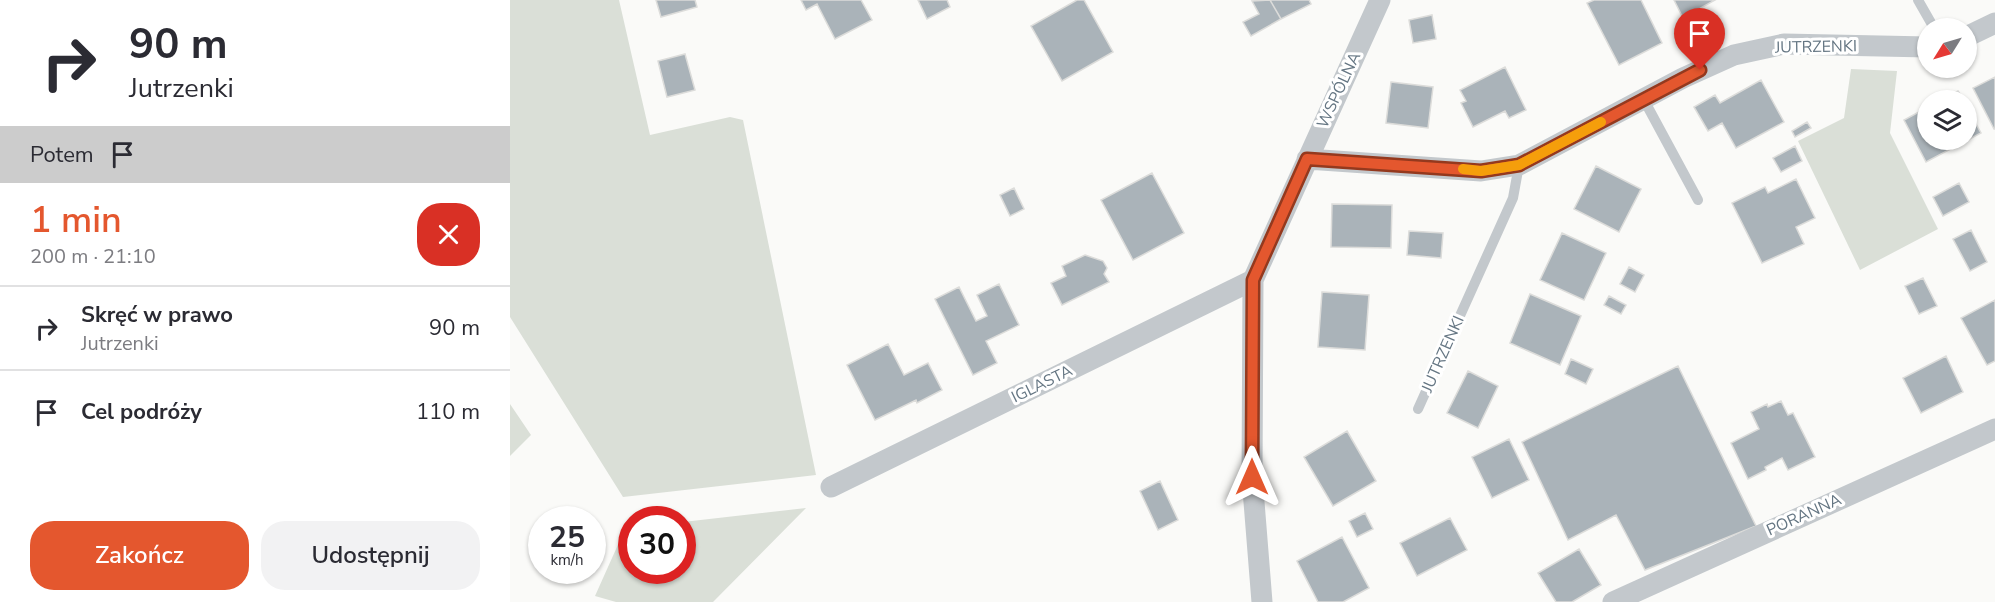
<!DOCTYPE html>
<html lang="pl">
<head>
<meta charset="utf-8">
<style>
  body { margin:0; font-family:"Nunito Sans",sans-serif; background:#f2f2f3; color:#2b2b33; height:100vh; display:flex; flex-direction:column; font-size:22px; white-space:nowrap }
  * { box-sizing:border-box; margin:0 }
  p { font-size:20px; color:#7c7c81 }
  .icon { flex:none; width:33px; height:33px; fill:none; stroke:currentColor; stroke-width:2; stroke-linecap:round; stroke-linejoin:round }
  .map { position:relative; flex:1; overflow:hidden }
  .side { display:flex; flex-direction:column; background:#fff; width:510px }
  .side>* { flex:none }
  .hud { background:#fff; color:#2b2b33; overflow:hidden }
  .needle { width:39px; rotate:233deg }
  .buttons { position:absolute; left:1407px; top:18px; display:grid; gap:12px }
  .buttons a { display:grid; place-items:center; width:60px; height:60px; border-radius:50%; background:#fff; box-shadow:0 2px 4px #0004; font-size:30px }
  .speed { position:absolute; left:18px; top:506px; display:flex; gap:12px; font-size:30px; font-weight:700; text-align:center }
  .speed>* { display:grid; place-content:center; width:78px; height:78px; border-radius:50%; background:#fff; box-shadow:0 2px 4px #0004; line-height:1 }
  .speed small { font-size:15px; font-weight:400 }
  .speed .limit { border:9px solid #d22; background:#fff; color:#111 }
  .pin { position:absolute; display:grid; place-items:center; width:51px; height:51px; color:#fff; margin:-62px -26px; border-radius:50% 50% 50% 0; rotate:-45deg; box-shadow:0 0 6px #0007 }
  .pin .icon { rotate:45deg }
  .me { position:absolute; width:66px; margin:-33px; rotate:0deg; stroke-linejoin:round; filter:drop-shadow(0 0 4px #0008) }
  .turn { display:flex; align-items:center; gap:21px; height:126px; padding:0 30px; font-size:27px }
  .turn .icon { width:78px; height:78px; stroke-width:2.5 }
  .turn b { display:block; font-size:42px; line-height:51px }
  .then { display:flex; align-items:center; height:57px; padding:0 30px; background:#0003; gap:12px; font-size:22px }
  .round { display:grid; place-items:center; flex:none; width:63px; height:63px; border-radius:24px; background:#f2f2f3 }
  .summary { display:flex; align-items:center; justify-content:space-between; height:102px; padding:0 30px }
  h1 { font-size:36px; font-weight:600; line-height:45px; color:#e4572e }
  .button { display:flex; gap:12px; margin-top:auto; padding:12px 30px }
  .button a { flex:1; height:69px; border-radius:24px; background:#e4572e; color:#fff; font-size:24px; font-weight:600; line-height:69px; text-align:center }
  .button a+a { background:#f2f2f3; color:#2b2b33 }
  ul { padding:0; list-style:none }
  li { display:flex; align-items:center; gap:18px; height:84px; padding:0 30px; border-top:2px solid #e1e1e2 }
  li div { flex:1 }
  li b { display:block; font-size:22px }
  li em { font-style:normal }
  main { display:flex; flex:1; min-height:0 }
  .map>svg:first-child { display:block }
  .green { fill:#dadfd7 }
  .building { fill:#aab3b9; stroke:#dcdcda; stroke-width:1.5 }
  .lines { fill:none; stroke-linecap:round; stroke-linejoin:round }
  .lane { stroke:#c3c8cc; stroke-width:10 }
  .street { stroke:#c3c8cc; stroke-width:21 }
  .route-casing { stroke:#94391e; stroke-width:15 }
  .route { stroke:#e4572e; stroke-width:10 }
  .slow { stroke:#f59e0b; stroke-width:10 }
  .labels { text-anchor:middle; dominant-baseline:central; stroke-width:6; stroke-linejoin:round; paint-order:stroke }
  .street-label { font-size:16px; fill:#657683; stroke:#fff }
</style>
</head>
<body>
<main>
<section class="side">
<div class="hud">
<div class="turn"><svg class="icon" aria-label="right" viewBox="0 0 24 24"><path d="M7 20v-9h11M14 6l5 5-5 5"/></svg><div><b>90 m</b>Jutrzenki</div></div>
<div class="then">Potem<svg class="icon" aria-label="arrive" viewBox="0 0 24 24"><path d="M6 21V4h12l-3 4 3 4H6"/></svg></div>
</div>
<div class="summary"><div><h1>1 min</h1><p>200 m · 21:10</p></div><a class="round" style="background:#d93025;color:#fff"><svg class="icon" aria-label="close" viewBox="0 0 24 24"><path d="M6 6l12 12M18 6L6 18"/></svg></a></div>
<ul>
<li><svg class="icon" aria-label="right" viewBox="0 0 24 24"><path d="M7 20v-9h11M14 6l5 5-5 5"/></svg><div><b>Skręć w prawo</b><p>Jutrzenki</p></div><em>90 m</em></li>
<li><svg class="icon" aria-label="arrive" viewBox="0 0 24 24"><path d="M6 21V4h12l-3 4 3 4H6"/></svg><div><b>Cel podróży</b></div><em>110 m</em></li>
</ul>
<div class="button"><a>Zakończ</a><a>Udostępnij</a></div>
</section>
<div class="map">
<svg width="1485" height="602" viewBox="0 0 1485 602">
  <rect width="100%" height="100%" fill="#fafaf8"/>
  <path class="green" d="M0,0H109L140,135L220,117L233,120L306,475L113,497L0,317Z
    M1341,69L1387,71L1380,133L1428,229L1350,270L1288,141L1334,118Z
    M0,404L21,435L0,456Z
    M296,508L203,602H106L85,596L115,529L121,528L122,570H172L173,522Z"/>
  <path class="building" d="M146,0H185L187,7L151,17Z
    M291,0H351L362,20L325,39L307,4L296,10Z
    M408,0H437L440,7L417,19Z
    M567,0H574L603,52L552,81L521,26Z
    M760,0L771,19L741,36L733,22L749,14L742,1Z
    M760,0H799L801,4L771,19Z
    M1084,0H1131L1152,43L1109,65L1077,3Z
    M1164,0H1205L1173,18Z
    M922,15L926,39L903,43L899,20Z
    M175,54L185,90L157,97L148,61Z
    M995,67L1016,110L999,118L995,111L963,127L951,103L956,101L950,90Z
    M1485,77V129H1484L1463,88Z
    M1251,80L1274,122L1226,148L1212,123L1198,131L1184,107L1205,95L1210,103Z
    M881,82L923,87L918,128L876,123Z
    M1448,91L1454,100H1430Z
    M1456,106L1471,133L1416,162L1394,120L1418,107V140H1456Z
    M1297,122L1301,128L1285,137L1282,131Z
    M1285,146L1292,161L1271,172L1263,158Z
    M1086,166L1131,189L1109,232L1064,209Z
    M642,173L674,233L623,260L591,200Z
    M1286,179L1305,218L1286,227L1294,244L1252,263L1222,203L1255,187L1258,193Z
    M1449,183L1459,202L1433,216L1423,197Z
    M504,188L514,209L500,216L490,195Z
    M822,204L882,205L881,248L821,247Z
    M1461,230L1477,262L1460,271L1443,239Z
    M899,231L933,233L931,258L897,255Z
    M1052,233L1096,253L1074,300L1030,280Z
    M575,255L593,261L597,268L594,274L599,282L552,305L541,283L556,276L552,266Z
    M1119,267L1134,275L1125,292L1110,284Z
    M1413,278L1427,306L1409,314L1395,286Z
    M489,284L509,325L476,341L487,363L463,375L425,299L449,287L466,321L477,316L467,295Z
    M812,292L859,295L855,350L808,347Z
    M1020,294L1071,316L1050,365L1000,343Z
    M1099,296L1116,305L1111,314L1094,305Z
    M1485,300V361L1477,365L1451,318Z
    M378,344L394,375L418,363L432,390L407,403L406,400L365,420L337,365Z
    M1436,356L1453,392L1411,413L1393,378Z
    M1061,359L1083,369L1076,384L1055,374Z
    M1168,366L1246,526L1135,570L1106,515L1058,540L1012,442Z
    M958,371L988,386L968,428L937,413Z
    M1271,401L1278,415L1283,413L1305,457L1278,470L1272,458L1255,467L1256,470L1238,479L1221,443L1249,429L1241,412L1257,404L1258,407Z
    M837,431L866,481L823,506L794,457Z
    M999,439L1019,480L982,498L962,457Z
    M650,481L668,520L648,530L630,491Z
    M855,513L863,529L847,537L839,521Z
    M940,518L957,550L907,576L890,543Z
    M832,537L859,588L833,602H808L787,561Z
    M1069,549L1091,585L1062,602H1046L1028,573Z"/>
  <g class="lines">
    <path class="lane" d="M1408,0L1424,28
      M1134,100L1188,200
      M908,409L1003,198L1009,165"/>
    <path class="street" d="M1456,37L1485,23
      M797,159L971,171L1009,165L1173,78L1224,55L1274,44L1418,47
      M321,487L743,280
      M752,602L742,477L743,280L870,0
      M1103,602L1485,429"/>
  </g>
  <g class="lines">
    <defs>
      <path id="route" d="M742,477L743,280L797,159L971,171L1009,165L1190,70"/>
    </defs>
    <use href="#route" class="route-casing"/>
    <use href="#route" class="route"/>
    <path class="slow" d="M953,169L971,171L1009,165L1091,122"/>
  </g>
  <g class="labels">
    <g class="street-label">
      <text transform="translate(1306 47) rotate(-1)">JUTRZENKI</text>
      <text transform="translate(829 90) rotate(-65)">WSPÓLNA</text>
      <text transform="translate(933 354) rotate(-66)">JUTRZENKI</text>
      <text transform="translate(532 384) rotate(-26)">IGLASTA</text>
      <text transform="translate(1294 515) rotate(-24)">PORANNA</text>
    </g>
  </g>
</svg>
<div class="buttons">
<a><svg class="needle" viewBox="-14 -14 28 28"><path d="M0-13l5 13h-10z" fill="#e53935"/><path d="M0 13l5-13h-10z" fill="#7c7c81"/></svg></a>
<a><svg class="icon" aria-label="layers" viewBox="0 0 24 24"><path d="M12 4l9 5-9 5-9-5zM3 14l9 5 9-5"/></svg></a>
</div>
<div class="speed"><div>25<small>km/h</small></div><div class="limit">30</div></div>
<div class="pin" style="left:1190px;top:70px;background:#d93025"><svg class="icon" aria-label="arrive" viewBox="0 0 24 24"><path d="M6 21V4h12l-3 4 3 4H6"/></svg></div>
<svg class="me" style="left:742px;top:477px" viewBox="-20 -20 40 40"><path d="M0-17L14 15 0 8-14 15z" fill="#e4572e" stroke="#fff" stroke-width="4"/></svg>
</div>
</main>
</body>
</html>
